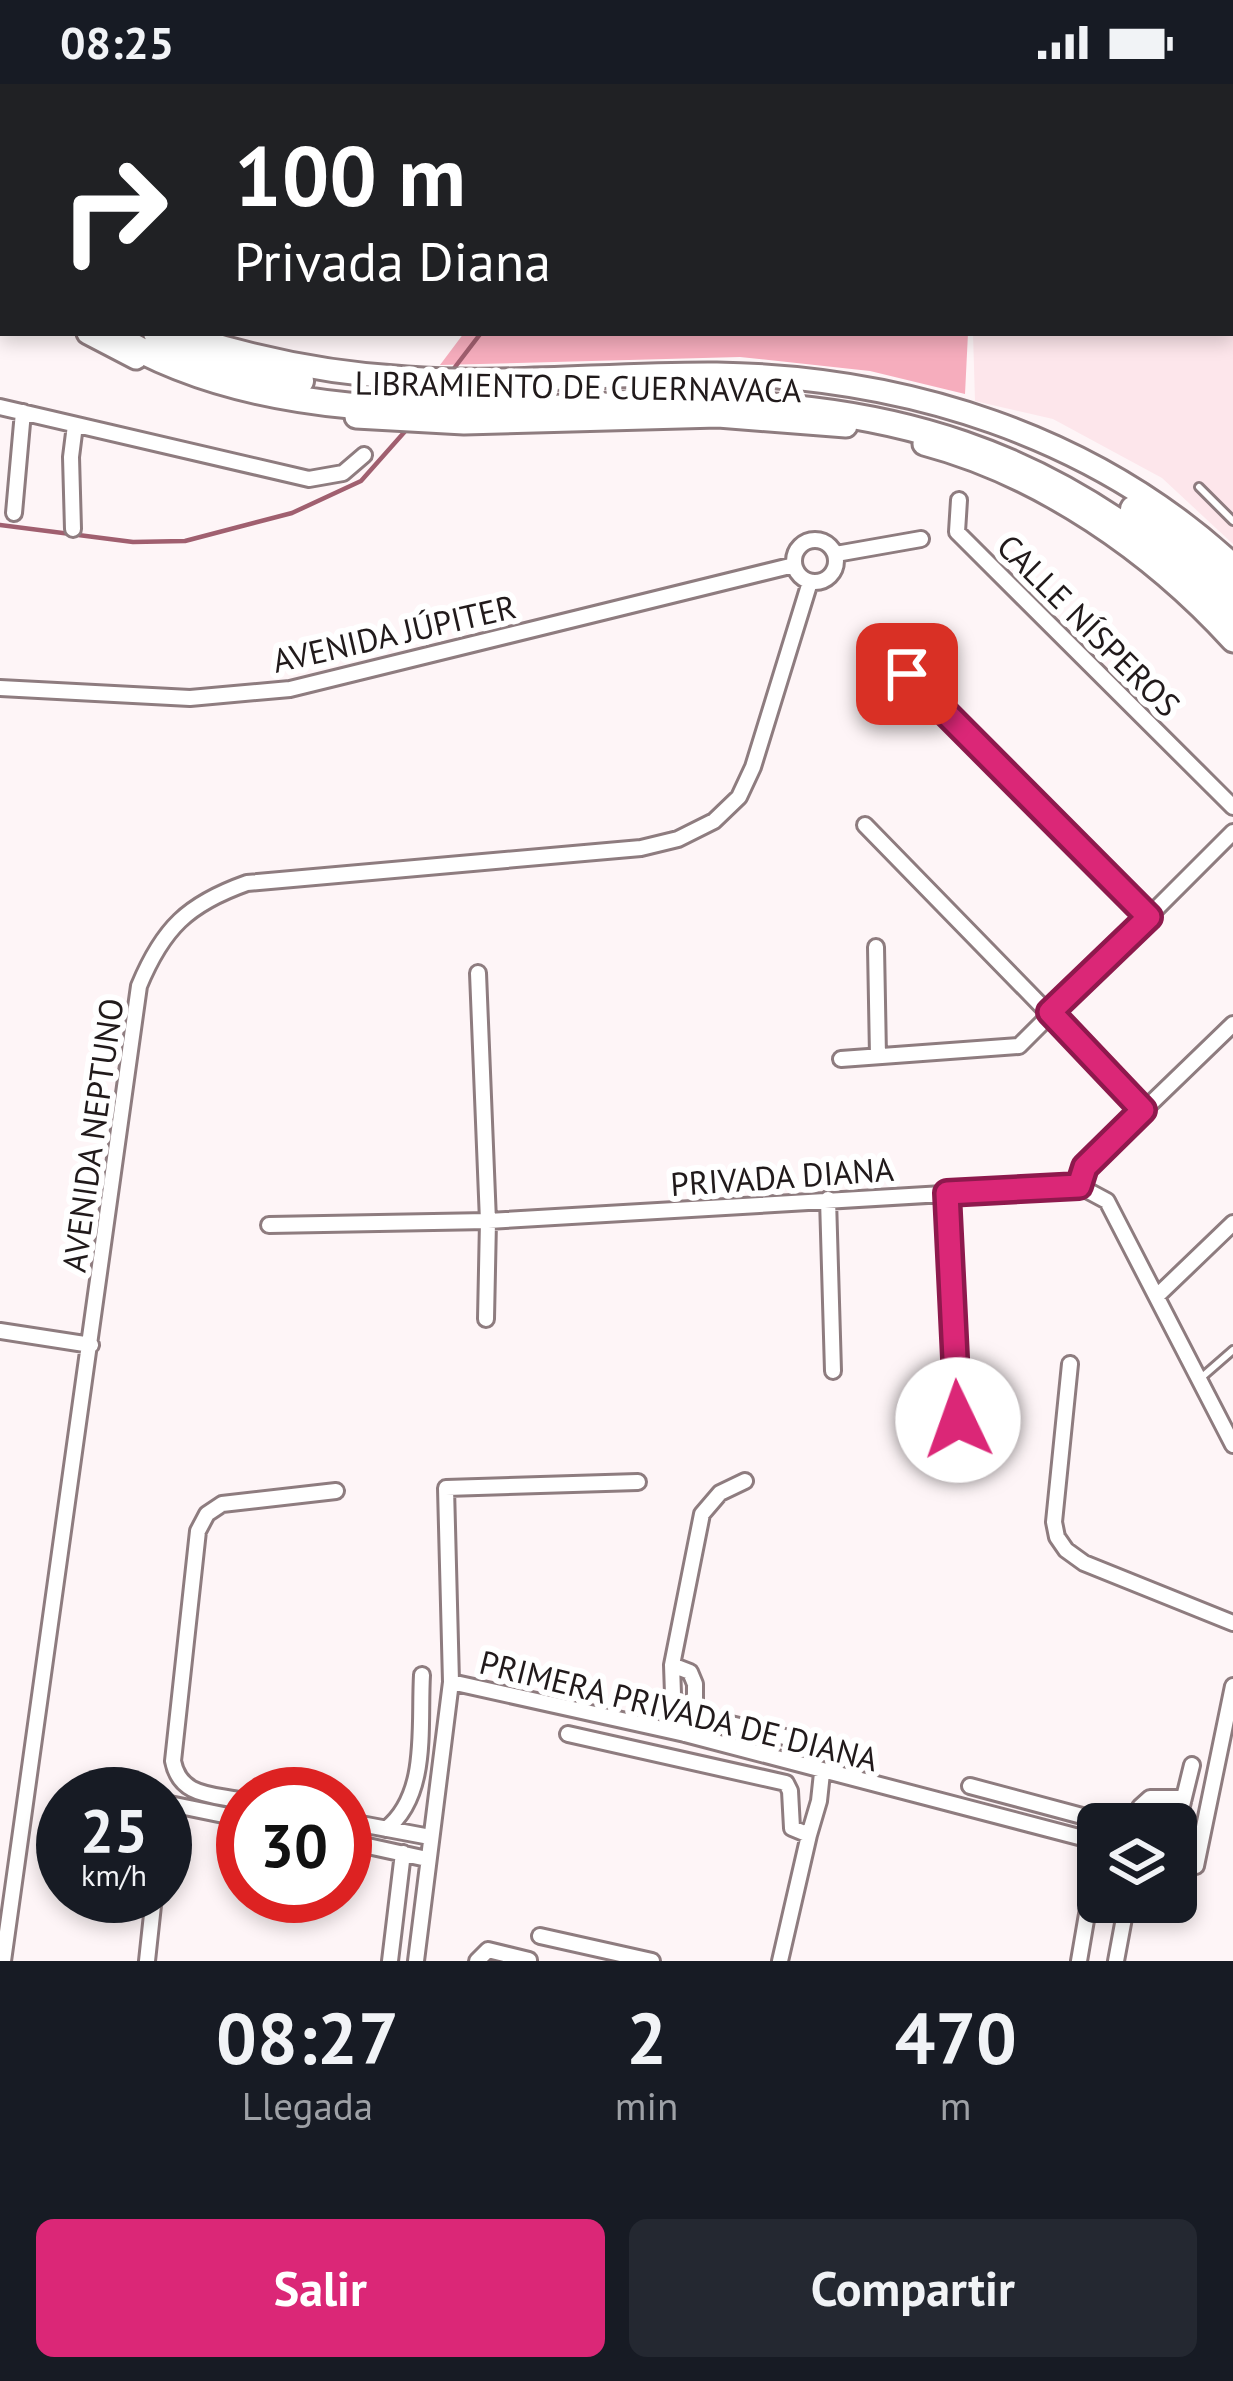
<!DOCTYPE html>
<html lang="es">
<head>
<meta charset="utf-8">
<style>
  body { margin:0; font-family:"PT Sans",sans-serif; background:#242831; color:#f1f3f6; height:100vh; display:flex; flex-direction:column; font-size:45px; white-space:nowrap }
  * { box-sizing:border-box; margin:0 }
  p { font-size:39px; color:#9ea1a6 }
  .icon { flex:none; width:66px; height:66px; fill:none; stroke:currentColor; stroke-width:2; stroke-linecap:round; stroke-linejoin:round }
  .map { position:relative; height:1877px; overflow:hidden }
  .panel { display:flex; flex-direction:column; background:#171b24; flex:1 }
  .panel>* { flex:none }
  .banner { position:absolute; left:0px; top:0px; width:1233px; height:252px; box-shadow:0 6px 18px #0003; background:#202124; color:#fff; overflow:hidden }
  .tools { position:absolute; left:1077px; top:1719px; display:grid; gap:24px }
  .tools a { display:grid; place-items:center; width:120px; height:120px; border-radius:18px; background:#171b24; box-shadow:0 6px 18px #0003; font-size:60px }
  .speed { position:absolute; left:36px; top:1683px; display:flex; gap:24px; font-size:60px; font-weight:700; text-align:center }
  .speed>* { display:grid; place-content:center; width:156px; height:156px; border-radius:50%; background:#171b24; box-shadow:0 6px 18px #0003; line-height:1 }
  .speed small { font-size:30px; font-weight:400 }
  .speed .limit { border:18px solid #d22; background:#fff; color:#111 }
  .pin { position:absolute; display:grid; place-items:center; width:102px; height:102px; color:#fff; margin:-51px; border-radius:24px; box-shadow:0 6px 18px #0006 }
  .me { position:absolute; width:132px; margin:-66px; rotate:357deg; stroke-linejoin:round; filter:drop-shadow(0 0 9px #0008) }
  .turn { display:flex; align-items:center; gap:42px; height:252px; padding:0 36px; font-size:54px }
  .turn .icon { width:156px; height:156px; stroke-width:2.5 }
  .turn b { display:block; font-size:84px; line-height:102px }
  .eta { display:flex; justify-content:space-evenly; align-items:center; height:204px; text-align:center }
  .eta b { font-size:72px; font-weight:700; line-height:84px }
  .primary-button { display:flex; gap:24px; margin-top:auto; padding:24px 36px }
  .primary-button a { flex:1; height:138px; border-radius:18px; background:#db2777; color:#fff; font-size:48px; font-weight:700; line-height:138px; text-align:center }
  .primary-button a+a { background:#242831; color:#f1f3f6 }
  .status { display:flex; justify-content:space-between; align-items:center; height:84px; padding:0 60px; background:#171b24; direction:ltr }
  .status svg { height:33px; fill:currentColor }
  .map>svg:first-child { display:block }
  .built { fill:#fde6eb }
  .green { fill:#f6adbd }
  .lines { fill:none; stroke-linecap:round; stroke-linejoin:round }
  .stream { stroke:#a05f6f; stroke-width:4.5 }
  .lane-casing { stroke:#8e7c7f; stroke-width:12 }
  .street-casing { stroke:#8e7c7f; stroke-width:20 }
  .primary-casing { stroke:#8e7c7f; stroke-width:27 }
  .highway-casing { stroke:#8e7c7f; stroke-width:30 }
  .lane { stroke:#fff; stroke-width:6 }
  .street { stroke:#fff; stroke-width:14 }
  .primary { stroke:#fff; stroke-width:21 }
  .highway { stroke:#fff; stroke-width:24 }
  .route-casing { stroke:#8e194d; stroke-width:30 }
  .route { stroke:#db2777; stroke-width:21 }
  .labels { text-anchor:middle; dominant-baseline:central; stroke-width:12; stroke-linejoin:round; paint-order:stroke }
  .street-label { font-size:33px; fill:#211a1b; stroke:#fff }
</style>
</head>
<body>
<div class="status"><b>08:25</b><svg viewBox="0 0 49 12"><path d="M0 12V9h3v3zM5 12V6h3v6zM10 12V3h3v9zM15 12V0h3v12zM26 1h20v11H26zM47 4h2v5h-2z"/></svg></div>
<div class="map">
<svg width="1233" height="1877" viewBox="0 0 1233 1877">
  <rect width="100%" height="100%" fill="#fef5f7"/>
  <path class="built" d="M1193,0H1233V460L1162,394L1053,335L975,317L973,249H1230V3H1185Z"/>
  <path class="green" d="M885,0H1200L880,3Z
    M464,249H968L965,310L870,287L740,273L440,281Z"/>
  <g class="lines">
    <path class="stream" d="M930,3L934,0
      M452,287L481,249
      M0,441L133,458L185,457L292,429L361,397L408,344"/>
    <defs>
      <path id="lane" d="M1230,118L1233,117
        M1199,403L1233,437
        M1202,1293L1233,1266"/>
      <path id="street" d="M122,0L128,3
        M299,0L303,3
        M482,0L492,3
        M597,3L598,0
        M800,3V0
        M859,3L864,0
        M2,61H3
        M0,323L309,395L343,389L364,371
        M959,416L957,448L1233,723
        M14,429L23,328
        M73,445L71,373L75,341
        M794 477a21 21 0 1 1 42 0a21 21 0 1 1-42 0Z
        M836,470L921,455
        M907,590L1149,833
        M0,604L190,614L290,605L794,481
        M865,741L1143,1026
        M876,863L878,972
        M478,889L488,1137L486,1235
        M841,975L1019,962L1233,748
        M1079,1102L1085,1083L1233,940
        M947,1109L958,1336L983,1356
        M828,1115L833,1287
        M269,1141L488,1137L1079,1102L1107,1117L1233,1361
        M1157,1212L1233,1139
        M0,1247L91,1261
        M1070,1280L1054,1438L1057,1453L1066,1466L1084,1479L1233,1539
        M672,1581L690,1588L695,1600V1623L706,1634L801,1657
        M451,1598L685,1650L1098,1758
        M568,1650L786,1699L790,1707L792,1744L809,1751L819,1717L822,1689
        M685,1650L673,1610L672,1581L702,1430L720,1409L745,1397
        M970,1702L1112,1740
        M243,1717C212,1710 180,1713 173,1677L198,1447L207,1430L222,1420L336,1407
        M165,1719L243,1735
        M345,1737L430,1753
        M1137,1740L1140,1723L1150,1714H1184
        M1177,1742L1192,1681
        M386,1745C429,1711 419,1643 422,1591
        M345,1757L427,1775
        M1176,1777L1196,1782L1233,1602
        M540,1852L652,1877
        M3,1877L139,902C163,844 188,820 247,799L641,764L678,755L714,737L739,713L753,683L810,498
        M147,1877L154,1812
        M390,1877L403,1769
        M416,1877L451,1598L446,1404L638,1398
        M477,1877L488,1866L529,1876
        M780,1877L809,1751
        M1079,1877L1092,1801L1098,1797
        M1116,1877L1127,1818"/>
      <path id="primary" d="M0,137L3,139
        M0,202L3,203
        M88,249L136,274
        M193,254C262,276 335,290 407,294C510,301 614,289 717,290C905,293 1093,351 1233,481
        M356,333L464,339L718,332L846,342
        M924,360C1041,391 1152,468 1233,557"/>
      <path id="highway" d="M0,152L3,155
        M0,176L3,178
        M110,249C264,345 471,327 644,320C882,312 1061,364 1233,532
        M156,249L233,281L301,297
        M419,310L510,309
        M1133,425L1208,482L1233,507"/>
    </defs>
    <use href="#lane" class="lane-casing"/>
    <use href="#street" class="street-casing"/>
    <use href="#primary" class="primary-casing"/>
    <use href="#highway" class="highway-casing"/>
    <use href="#lane" class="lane"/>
    <use href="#street" class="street"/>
    <use href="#primary" class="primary"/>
    <use href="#highway" class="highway"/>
  </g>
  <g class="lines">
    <defs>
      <path id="route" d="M907,590L1149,833L1050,928L1143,1026L1085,1083L1079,1102L947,1109L958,1336"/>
    </defs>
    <use href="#route" class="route-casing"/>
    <use href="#route" class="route"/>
  </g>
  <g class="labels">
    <g class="street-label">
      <text transform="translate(578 302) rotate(1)">LIBRAMIENTO DE CUERNAVACA</text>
      <text transform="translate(1089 541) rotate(45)">CALLE NÍSPEROS</text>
      <text transform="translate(394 549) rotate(-13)">AVENIDA JÚPITER</text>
      <text transform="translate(92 1051) rotate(-82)">AVENIDA NEPTUNO</text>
      <text transform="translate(782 1092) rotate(-4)">PRIVADA DIANA</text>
      <text transform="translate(679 1626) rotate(14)">PRIMERA PRIVADA DE DIANA</text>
    </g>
  </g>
</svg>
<div class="tools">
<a><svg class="icon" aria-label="layers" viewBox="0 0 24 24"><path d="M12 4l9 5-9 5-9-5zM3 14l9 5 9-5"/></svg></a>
</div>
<div class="speed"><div>25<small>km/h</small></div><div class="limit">30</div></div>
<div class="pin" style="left:907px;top:590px;background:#d93025"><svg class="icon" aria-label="arrive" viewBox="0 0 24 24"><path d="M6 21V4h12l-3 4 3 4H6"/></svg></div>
<svg class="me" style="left:958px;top:1336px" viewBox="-20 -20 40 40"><circle r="19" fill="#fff"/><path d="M0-13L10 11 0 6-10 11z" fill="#db2777"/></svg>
<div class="banner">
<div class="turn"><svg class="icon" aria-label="right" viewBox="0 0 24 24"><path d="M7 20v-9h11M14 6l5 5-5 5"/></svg><div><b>100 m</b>Privada Diana</div></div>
</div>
</div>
<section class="panel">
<div class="eta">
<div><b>08:27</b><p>Llegada</p></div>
<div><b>2</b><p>min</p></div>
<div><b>470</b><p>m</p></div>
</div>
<div class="primary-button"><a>Salir</a><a>Compartir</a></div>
</section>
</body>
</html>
